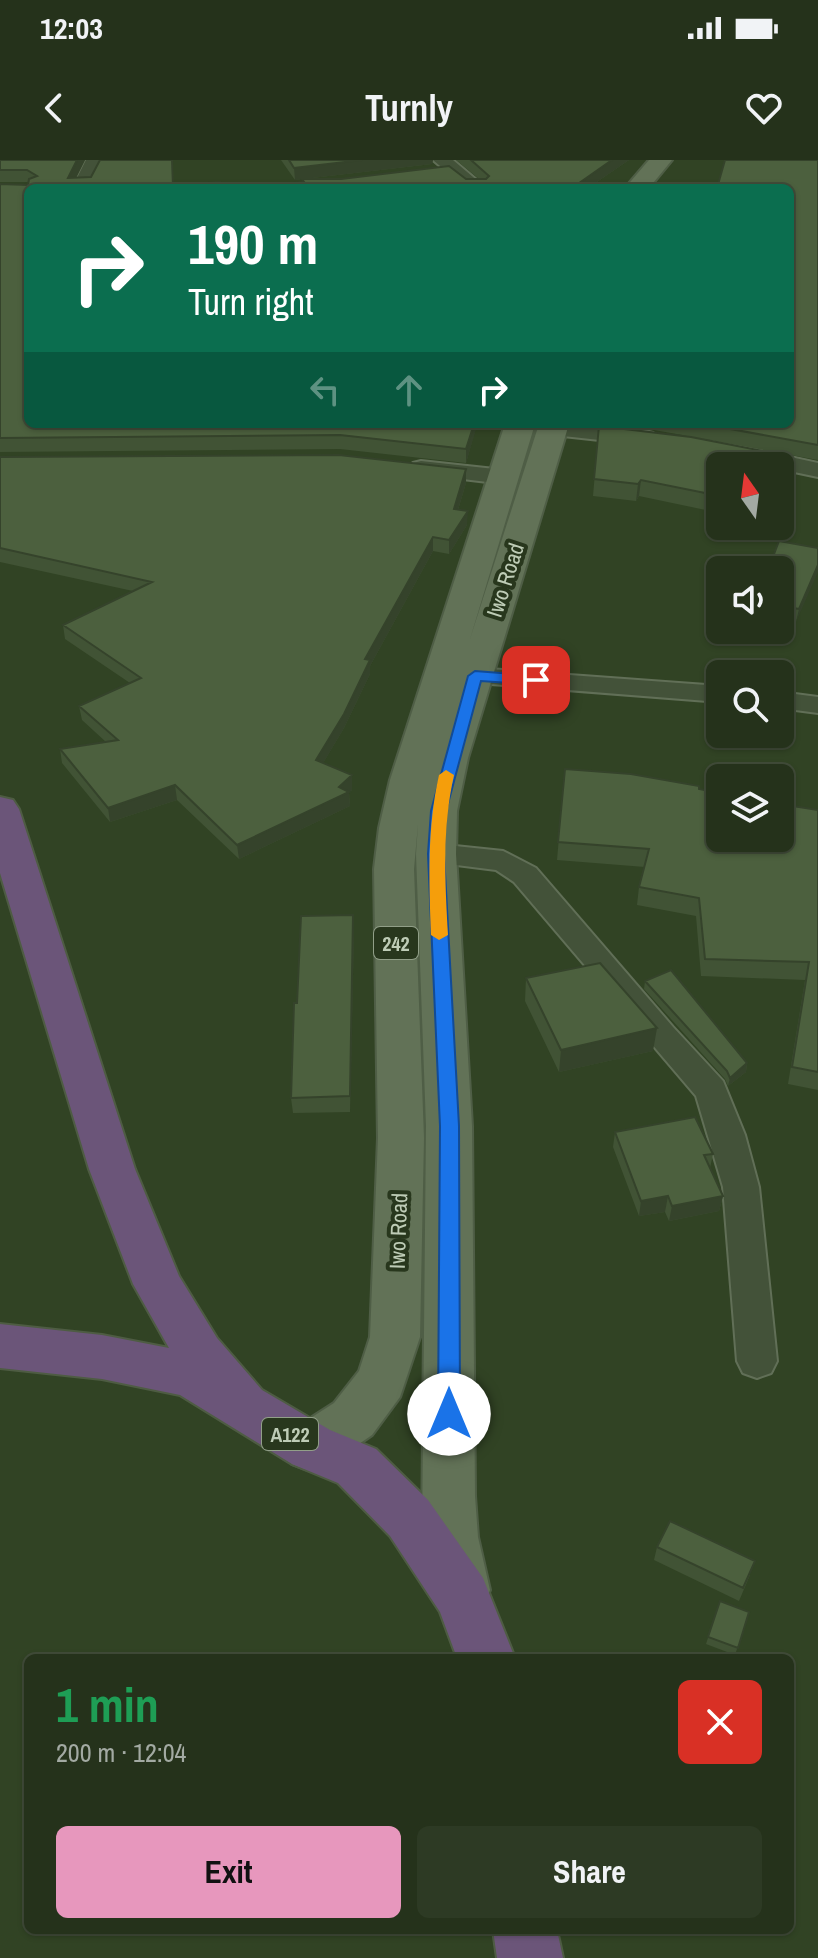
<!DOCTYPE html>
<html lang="en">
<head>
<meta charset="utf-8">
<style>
  body { margin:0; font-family:"Archivo Narrow",sans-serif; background:#2d3a24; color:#f1f3f6; height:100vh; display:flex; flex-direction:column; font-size:30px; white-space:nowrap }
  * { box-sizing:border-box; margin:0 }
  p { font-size:26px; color:#a3aaa3 }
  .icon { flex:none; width:44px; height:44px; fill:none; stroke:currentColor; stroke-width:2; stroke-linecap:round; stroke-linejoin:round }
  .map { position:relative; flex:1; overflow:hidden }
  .drawer { position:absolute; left:24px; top:1494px; width:770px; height:280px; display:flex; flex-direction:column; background:#25321b; border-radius:12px; box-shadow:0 2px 6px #0004,0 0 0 2px #424d3a }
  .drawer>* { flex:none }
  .hud { position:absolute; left:24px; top:24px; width:770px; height:244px; border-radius:12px; box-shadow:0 2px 6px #0004,0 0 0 2px #424d3a; background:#0b6e4f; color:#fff; overflow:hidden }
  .needle { width:52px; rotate:346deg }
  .tools { position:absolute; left:706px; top:292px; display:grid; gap:16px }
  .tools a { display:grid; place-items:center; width:88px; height:88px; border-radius:12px; background:#25321b; box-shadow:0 2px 6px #0004,0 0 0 2px #424d3a; font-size:40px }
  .pin { position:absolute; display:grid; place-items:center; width:68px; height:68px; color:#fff; margin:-34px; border-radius:16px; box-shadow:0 4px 12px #0006 }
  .me { position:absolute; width:88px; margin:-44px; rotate:0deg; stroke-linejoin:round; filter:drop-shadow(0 0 6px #0008) }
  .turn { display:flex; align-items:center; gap:28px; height:168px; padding:0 32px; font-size:36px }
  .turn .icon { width:104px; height:104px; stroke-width:2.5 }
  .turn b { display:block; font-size:56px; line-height:68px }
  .lanes { display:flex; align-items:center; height:76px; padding:0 32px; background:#0003; justify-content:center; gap:40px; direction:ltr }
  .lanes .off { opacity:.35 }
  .round { display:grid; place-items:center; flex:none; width:84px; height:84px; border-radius:12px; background:#2d3a24 }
  .overview { display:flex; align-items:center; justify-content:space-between; height:136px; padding:0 32px }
  h1 { font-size:48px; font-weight:700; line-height:60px; color:#1e9e55 }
  .button { display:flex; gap:16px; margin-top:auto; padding:16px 32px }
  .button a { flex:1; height:92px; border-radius:12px; background:#e797bd; color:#111; font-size:32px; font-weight:700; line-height:92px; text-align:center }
  .button a+a { background:#2d3a24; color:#f1f3f6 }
  .status { display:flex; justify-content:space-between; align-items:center; height:56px; padding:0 40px; background:#25321b; direction:ltr }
  .status svg { height:22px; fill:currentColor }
  header { display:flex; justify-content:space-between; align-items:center; height:104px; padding:0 32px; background:#25321b; font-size:36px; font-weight:700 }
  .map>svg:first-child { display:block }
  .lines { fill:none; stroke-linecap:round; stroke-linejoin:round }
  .street-casing { stroke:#616f57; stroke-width:4 }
  .primary-casing { stroke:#4f5e46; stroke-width:4 }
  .highway-casing { stroke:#4e5c43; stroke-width:4 }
  .street { fill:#435239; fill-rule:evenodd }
  .primary { fill:#627257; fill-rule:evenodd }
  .highway { fill:#6b5579; fill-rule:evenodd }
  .wall { fill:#415335 }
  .shaded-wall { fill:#35432b }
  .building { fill:#4c603e; stroke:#35432b; stroke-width:2 }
  .route { fill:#1a73e8; stroke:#114b97; stroke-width:2 }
  .slow { fill:#f59e0b }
  .labels { text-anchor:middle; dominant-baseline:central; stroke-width:8; stroke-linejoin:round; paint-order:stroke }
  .shield { fill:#28371d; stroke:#919f88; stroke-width:2 }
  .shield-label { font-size:20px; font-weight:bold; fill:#beccb6 }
  .street-label { font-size:22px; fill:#beccb6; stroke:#28371d }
</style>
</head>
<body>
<div class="status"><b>12:03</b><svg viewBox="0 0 49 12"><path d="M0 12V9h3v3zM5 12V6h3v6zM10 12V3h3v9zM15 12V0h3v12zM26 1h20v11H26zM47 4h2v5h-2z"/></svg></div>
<header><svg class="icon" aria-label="back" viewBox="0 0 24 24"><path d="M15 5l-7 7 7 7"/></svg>Turnly<svg class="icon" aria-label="heart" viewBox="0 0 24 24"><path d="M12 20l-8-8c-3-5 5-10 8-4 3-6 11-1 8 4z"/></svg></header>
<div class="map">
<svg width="818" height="1798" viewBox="0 0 818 1798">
  <rect width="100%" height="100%" fill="#314324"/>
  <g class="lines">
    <defs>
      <path id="street" d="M86,0H104L90,28H72Z
        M433,0H453L486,28H466Z
        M546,264H579L645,271L653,273L656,278L653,283L645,285L554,275L546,273L543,268Z
        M717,281L818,303V317L780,309V306L709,293L706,288L709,283Z
        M421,301L504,310L512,312L516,317L512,322L504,324L413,313L409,308L413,303Z
        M475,508L720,526V542L465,522L461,516L465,510Z
        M780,532L818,537V553L780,548Z
        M436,684L503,691L536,708L673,867L723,921L745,975L759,1027L777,1201L771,1213L757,1218L743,1213L737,1201L723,1027L696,936L514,722L496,710L425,701L421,694L425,687Z"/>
      <path id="primary" d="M649,0H672L649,28H625Z
        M505,264H535L470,479L539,264H569L468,598L457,651L456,694L472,966L475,1336L478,1377L490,1430L482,1449L462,1457L442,1449L434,1430L422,1377L426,966L416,694L418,664L414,709L424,978L420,1177L400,1237L372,1275L330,1304L311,1311L292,1304L284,1287L292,1270L334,1243L359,1211L370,1177L378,978L374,709L379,668L390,620Z"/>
      <path id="highway" d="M0,637L13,640L19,649L135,1009L179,1116L217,1178L262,1230L330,1270L376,1289L428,1340L483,1418L515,1498H457L440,1452L390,1376L338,1323L292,1304L180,1235L102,1219L0,1208V1164L102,1175L169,1188L133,1124L89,1009L0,713Z
        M493,1770H557L563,1798H497Z"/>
    </defs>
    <use href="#street" class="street-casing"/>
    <use href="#primary" class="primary-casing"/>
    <use href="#highway" class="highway-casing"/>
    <use href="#street" class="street"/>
    <use href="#primary" class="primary"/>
    <use href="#highway" class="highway"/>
  </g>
  <path class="wall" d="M0,0H85L76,18L28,264H477L466,303L340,289L0,292V24L28,25L29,22H0Z
    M281,0H433L432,4L303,19H479L456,0H629L588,28L302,23V19L295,20Z
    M818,0V300L699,278L763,291L761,306H720V353L639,336L636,341L593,336L599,266L688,276L637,267V264H790Z
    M0,297L466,323L458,350L467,365L449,394L433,391L370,506V514L344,568L323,603L352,615V630L349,632L350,646L239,699L177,640L110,662L62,603L60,589L106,582L82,560L79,546L130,523L65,479L63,465L133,431L0,402Z
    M818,388L796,462L790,461L789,465L780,463V410Z
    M565,609L699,629L818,650V930L788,924L805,820L701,816L696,756L637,745L639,727L645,707L557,700Z
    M354,771L350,952L293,953L291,938L297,843Z
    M526,818L653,891L559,912L525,841Z
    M645,821L747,903L746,912L728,926L725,919L644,829Z
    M615,972L713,994L710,1008L723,1036L719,1051L669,1061L665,1052L639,1056L613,987Z
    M657,1387L750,1415L739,1441L654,1400Z
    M720,1441L749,1452L735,1495L706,1484Z"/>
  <path class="shaded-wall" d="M77,0H85L71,28L68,18Z
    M362,0H433L432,4L295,20L294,8Z
    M612,0H629L588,28H572Z
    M474,264H477V266L466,303V289Z
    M763,291L761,306H753Z
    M466,309V323L454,363V349Z
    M641,320L639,336L636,341L638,324Z
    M468,351L467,365L449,394V380Z
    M433,377V391L370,506V514L344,568L316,615V600L365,499Z
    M818,405V412L796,462L799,449Z
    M352,615V630L349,632L350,646L239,699L237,685L339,627Z
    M175,625L177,640L110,662L108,648Z
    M353,755L354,771L350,952V936Z
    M657,868L653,891L559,912L561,890Z
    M747,903L746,912L728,926L730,918Z
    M668,1036L665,1052L639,1056L641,1041Z
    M723,1036L719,1051L669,1061L672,1046Z"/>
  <path class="building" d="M0,0H77L68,18L91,17L100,0H172L173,26L220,22L225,28H28V264H474L466,289L340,275L0,278V24L28,25L29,19L37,16L27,10H0Z
    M289,0H362L294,8Z
    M471,0H612L572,28H240L304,22L302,19H341L449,6L466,19H486L489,16Z
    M725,0H818V285L703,264H790V28H717Z
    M599,266L691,277L763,291L753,306H720V336L641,320L638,324L594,319Z
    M339,295L466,309L454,349L468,351L449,380L433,377L365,499L370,500L344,554L316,600L352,615L339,627L349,632L237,685L175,625L108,648L60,589L118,580L79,546L141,518L63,465L152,422L0,388V297Z
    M779,381L818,388V405L799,449L793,448L792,452L780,449V410H768Z
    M565,609L631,614L699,626V629L720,633V678H780V644L818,650V912L792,907L809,802L705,799L699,738L639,727L649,689L558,682Z
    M353,755L350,936L291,938L294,843H297L301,756Z
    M600,803L657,868L561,890L526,818Z
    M671,810L747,903L730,918L727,911L645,821Z
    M695,957L713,994L704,995L723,1036L672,1046L668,1036L641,1041L615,972Z
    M670,1361L755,1401L743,1428L657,1387Z
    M720,1441L749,1452L738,1488L708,1477Z"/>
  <path class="route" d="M475,511L536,516L544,520L536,525L481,521L446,651L444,694L459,966L460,1254L457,1261L449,1264L441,1261L438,1254L440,966L428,694L431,651L468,516Z"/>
  <path class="slow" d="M446,610L454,615C442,668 445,720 448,775L439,780L431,775C429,720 427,668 439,615Z"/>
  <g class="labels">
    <g class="shield">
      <rect x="374" y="767" width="44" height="32" rx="6"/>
      <rect x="262" y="1258" width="56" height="32" rx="6"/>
    </g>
    <g class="shield-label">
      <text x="396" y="783">242</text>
      <text x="290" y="1274">A122</text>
    </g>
    <g class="street-label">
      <text transform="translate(505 420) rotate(-72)">Iwo Road</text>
      <text transform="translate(398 1071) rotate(-88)">Iwo Road</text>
    </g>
  </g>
</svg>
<div class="tools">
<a><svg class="needle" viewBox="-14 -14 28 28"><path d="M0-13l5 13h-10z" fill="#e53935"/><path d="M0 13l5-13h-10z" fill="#a3aaa3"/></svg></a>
<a><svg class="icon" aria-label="sound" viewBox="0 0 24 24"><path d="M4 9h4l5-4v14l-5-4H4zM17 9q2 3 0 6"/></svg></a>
<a><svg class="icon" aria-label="search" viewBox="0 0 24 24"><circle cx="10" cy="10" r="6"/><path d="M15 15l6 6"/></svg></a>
<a><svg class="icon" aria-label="layers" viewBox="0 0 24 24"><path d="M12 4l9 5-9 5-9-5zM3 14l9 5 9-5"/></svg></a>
</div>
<div class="pin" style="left:536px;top:520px;background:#d93025"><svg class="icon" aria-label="arrive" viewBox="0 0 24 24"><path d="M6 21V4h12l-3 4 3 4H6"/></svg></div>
<svg class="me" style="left:449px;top:1254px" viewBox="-20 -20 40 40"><circle r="19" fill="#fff"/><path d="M0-13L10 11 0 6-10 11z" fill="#1a73e8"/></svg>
<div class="hud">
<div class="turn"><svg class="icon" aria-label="right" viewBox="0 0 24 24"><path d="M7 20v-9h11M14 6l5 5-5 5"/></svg><div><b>190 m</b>Turn right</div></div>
<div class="lanes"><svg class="icon off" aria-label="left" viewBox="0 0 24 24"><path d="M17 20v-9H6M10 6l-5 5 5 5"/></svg><svg class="icon off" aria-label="ahead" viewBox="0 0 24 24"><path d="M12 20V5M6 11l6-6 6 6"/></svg><svg class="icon" aria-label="right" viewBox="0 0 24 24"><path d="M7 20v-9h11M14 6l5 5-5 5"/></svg></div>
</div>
<section class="drawer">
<div class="overview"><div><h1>1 min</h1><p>200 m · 12:04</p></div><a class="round" style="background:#d93025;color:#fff"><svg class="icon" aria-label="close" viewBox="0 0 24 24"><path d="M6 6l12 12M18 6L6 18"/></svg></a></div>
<div class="button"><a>Exit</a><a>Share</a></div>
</section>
</div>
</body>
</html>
